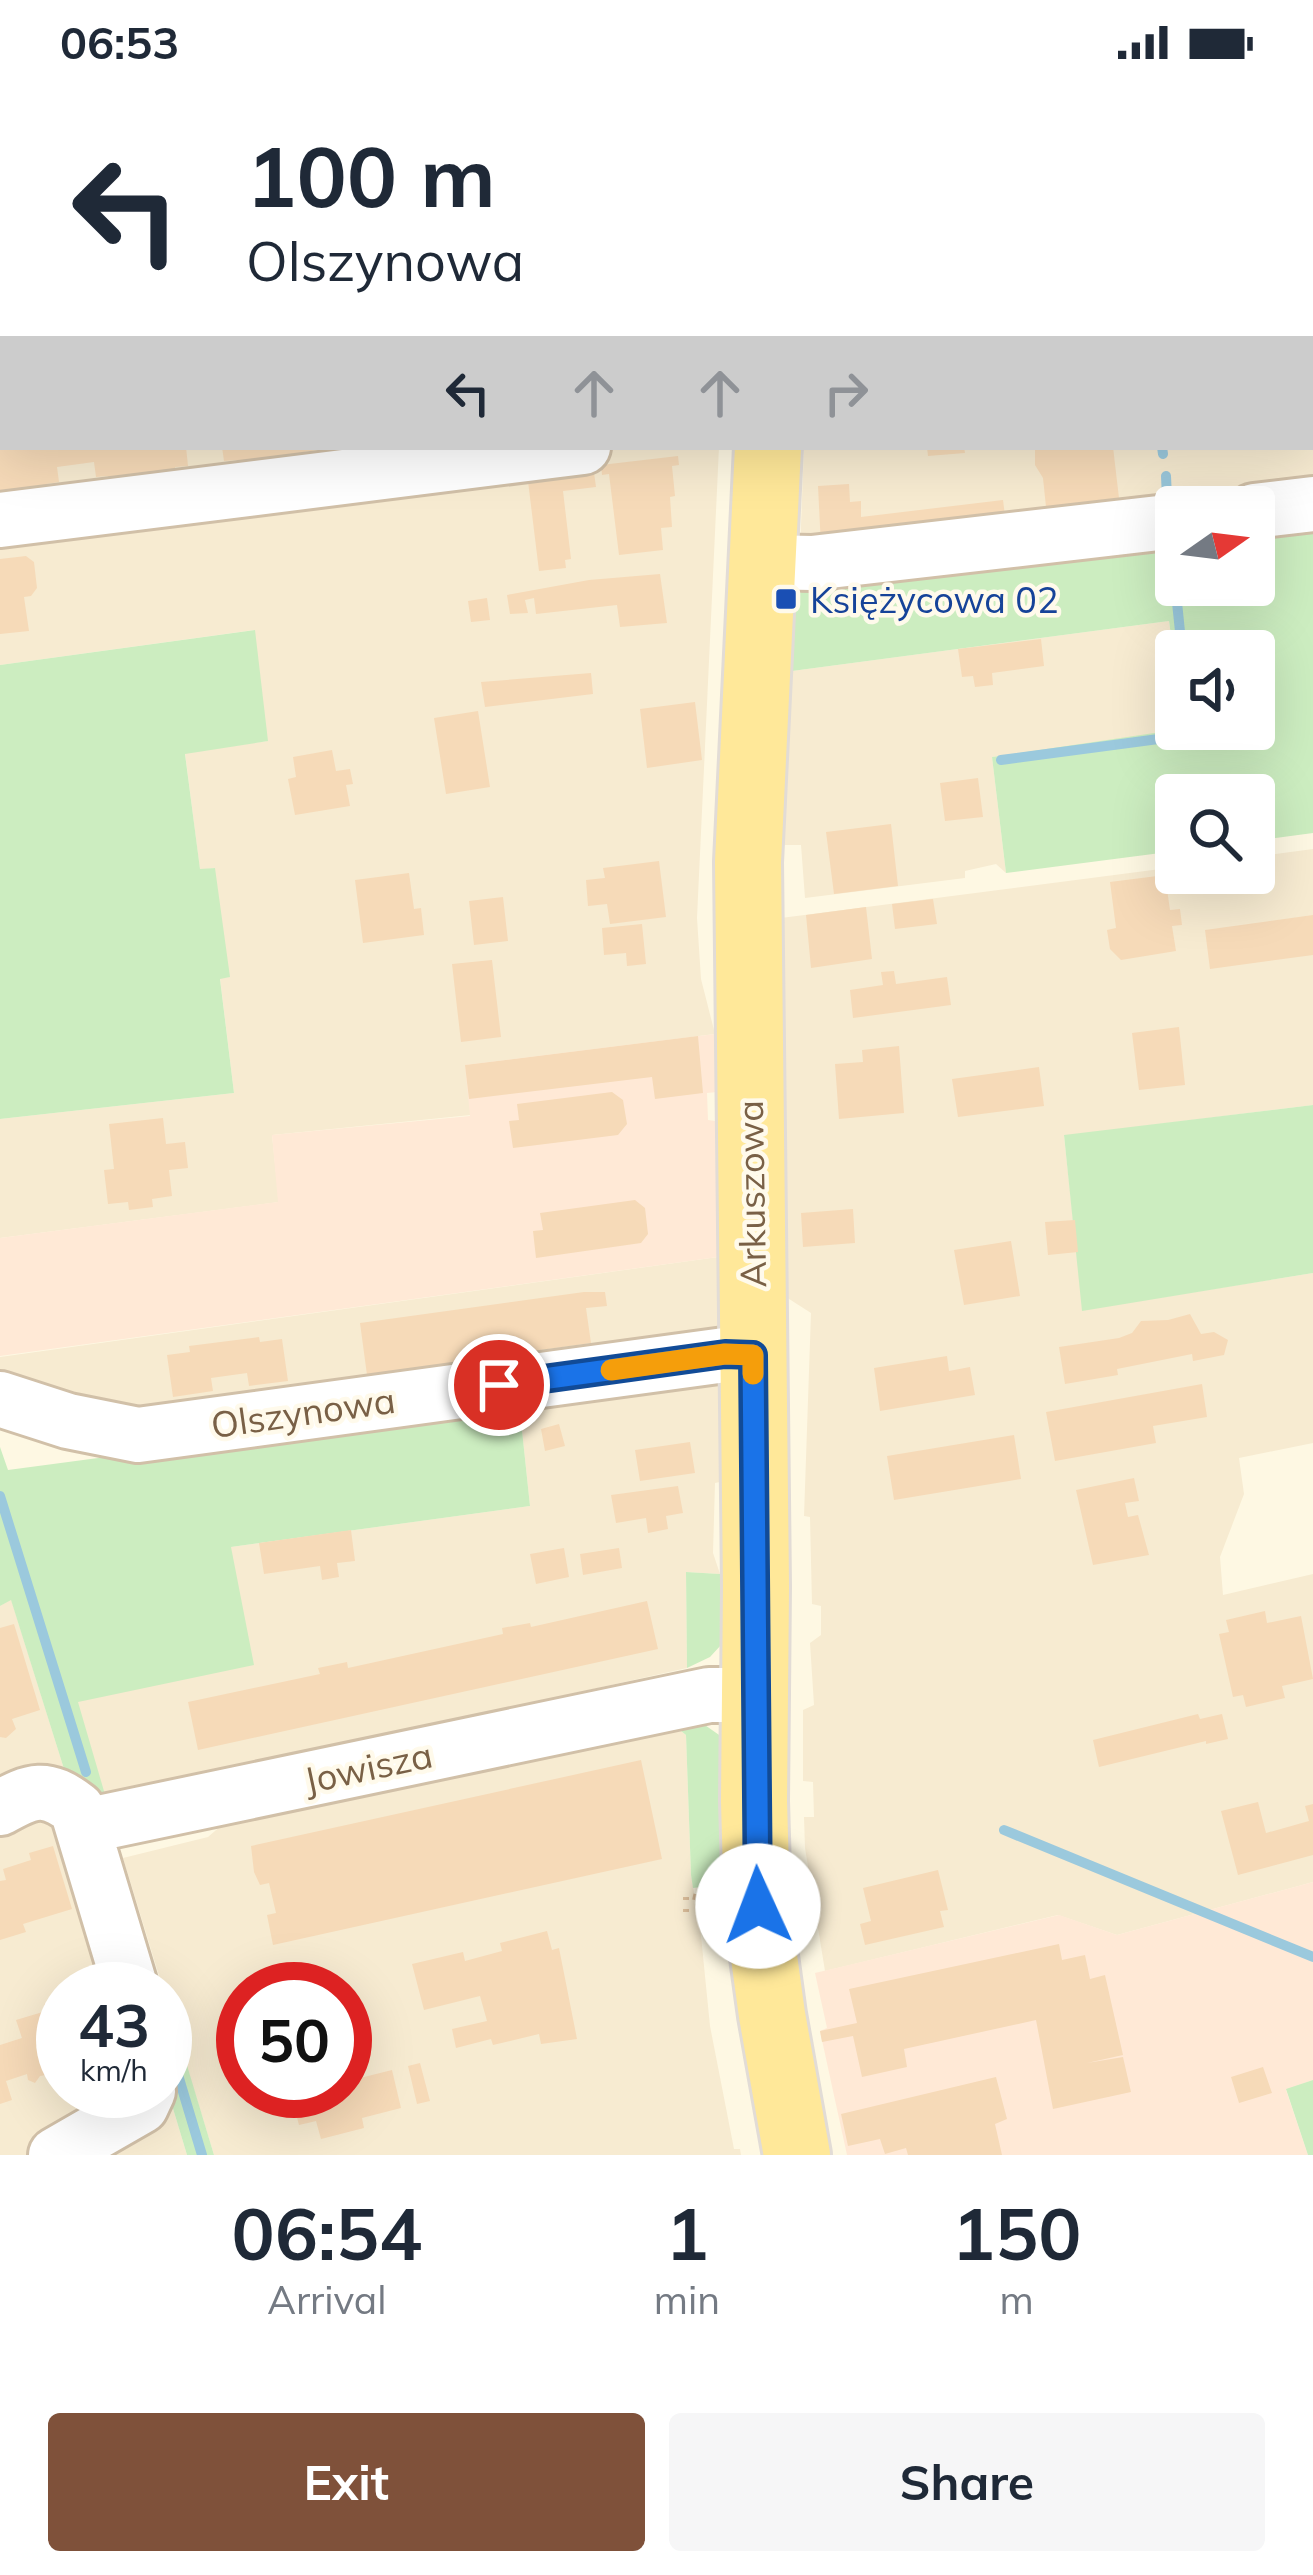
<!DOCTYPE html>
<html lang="en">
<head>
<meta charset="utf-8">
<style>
  body { margin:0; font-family:Mulish,sans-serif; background:#f6f6f7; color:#1f2937; height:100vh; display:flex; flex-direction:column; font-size:45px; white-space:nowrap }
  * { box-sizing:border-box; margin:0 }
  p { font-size:39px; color:#747a83 }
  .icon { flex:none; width:66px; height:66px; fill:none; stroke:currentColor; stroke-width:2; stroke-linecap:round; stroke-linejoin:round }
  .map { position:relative; height:2071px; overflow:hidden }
  .sheet { display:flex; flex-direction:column; background:#fff; flex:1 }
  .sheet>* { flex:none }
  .hud { position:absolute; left:0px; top:0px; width:1314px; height:366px; box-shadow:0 12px 48px #0002; background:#fff; color:#1f2937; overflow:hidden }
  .needle { width:78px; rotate:76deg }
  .controls { position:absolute; left:1155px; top:402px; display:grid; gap:24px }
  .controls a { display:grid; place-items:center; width:120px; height:120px; border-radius:12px; background:#fff; box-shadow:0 12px 48px #0002; font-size:60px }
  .speed { position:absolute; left:36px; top:1878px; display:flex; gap:24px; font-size:60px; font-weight:700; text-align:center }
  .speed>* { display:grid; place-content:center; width:156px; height:156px; border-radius:50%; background:#fff; box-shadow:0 12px 48px #0002; line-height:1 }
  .speed small { font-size:30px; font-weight:400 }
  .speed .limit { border:18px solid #d22; background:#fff; color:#111 }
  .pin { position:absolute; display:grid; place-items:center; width:102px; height:102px; color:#fff; margin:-51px; border:6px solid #fff; border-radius:50%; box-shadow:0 3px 12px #0007 }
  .me { position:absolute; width:132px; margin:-66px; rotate:358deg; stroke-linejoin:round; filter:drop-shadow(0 0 9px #0008) }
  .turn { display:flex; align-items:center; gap:42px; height:252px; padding:0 48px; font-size:54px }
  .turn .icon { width:156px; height:156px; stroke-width:2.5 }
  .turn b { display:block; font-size:84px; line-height:102px }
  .lanes { display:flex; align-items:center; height:114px; padding:0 48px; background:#0003; justify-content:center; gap:60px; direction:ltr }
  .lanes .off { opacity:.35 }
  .eta { display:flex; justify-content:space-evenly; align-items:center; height:204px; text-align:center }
  .eta b { font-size:72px; font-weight:700; line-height:84px }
  .cta { display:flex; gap:24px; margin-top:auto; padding:24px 48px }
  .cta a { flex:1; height:138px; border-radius:12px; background:#7f513a; color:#fff; font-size:48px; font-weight:700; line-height:138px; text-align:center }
  .cta a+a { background:#f6f6f7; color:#1f2937 }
  .status { display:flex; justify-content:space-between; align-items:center; height:84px; padding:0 60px; background:#fff; direction:ltr }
  .status svg { height:33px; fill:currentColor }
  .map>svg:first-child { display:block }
  .residential { fill:#f7ebd1; fill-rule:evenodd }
  .commercial { fill:#ffe9d6 }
  .green { fill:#ccedc0 }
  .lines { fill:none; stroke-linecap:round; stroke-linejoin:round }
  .stream { stroke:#9bc9dd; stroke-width:10 }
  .building { fill:#f6dab8 }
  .minor-casing { stroke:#d1c0a8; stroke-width:60 }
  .major-casing { stroke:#e2dcd6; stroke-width:72 }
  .path { stroke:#dcbe9b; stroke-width:6; stroke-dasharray:3 9; stroke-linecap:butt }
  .minor { stroke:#fff; stroke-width:54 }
  .major { stroke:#ffe899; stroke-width:66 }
  .route-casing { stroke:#114b97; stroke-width:30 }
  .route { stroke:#1a73e8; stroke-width:21 }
  .slow { stroke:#f59e0b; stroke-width:21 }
  .transit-dot { fill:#1a4fb4; stroke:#fffaeb; stroke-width:4.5 }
  .labels { text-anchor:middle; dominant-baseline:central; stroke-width:9; stroke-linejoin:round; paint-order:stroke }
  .transit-label { font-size:36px; fill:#164399; stroke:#fffaeb; text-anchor:start }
  .street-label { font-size:36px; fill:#796046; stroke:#fffaeb }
</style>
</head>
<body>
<div class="status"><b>06:53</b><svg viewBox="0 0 49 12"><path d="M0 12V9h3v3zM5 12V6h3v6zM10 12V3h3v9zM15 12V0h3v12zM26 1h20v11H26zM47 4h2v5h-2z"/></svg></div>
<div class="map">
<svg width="1313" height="2071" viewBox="0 0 1313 2071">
  <rect width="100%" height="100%" fill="#fef8e3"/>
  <path class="residential" d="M817,0H1313V408L800,467L804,363H1311V3H817Z
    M0,314H3V363H719L697,834L701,895L715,950L466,981L471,1031L272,1051L279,1118L0,1154V1035L234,1009L220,894L229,893L214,784L200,786L185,669L267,657L254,546L0,581Z
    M1169,537L1176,587V645L1181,647L992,673L1006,789L996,780L965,787V794L805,814L801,761H784L792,587Z
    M1313,765V1021L1064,1052L1083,1226L1313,1189V1359L1239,1374L1244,1410L1220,1473L1223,1511L1313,1490V1798L1117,1851L1058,1831L825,1887L805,1764L804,1733H814L813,1698L803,1697V1626L814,1621L810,1559L821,1551V1522L812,1520L810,1433L804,1432L811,1229L786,1213L781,834L1176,783V789H1254V773Z
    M718,1173V1248L141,1324L0,1290V1273Z
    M719,1291L720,1398L715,1399L713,1469L720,1490L686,1488L687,1584L106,1714L138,1905H63V2007H165V1998L187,2071H0V1522L11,1515L70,1704L105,1713L77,1618L231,1463L530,1422L519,1318Z
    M675,1642L686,1651L691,1791L700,1842L710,1942L734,2065H740L741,2071H214L123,1774L208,1753L223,1740ZM243,1905H345V2007H243Z"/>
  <path class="commercial" d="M715,950L717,1008L707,1009L708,1036L715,1037L718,1173L0,1272V1154L278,1118L272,1051L470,1032L465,981Z
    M1313,1798V1996L1286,2006L1308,2071H847L820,1947L827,1944L815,1889L1059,1831L1117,1851Z"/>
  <path class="green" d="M58,0H464V3H59Z
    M1313,428V749L1254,757V711H1176V767L1006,789L992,673L1181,645H1254V567H1176V587L1169,537L792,587L796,489L1176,445V501H1254V435Z
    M255,546L268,657L185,670L200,785L215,784L230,893L220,895L234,1009L0,1035V581Z
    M1313,1021V1189L1082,1227L1064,1051Z
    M519,1318L530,1422L231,1463L254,1581L78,1618L106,1714L70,1704L11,1516L0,1522V1363L8,1386Z
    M686,1488L720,1490L721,1561L710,1573L687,1584Z
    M702,1639L722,1653L726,1810L704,1813L701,1803L693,1804L691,1791L686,1651L675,1642Z
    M180,1958L214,2071H187L165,1998V1963Z
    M1313,1996V2071H1308L1286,2005Z"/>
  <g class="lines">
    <path class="stream" d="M1132,0L1133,3
      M1162,363L1163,370
      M1166,392L1167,414
      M1171,460L1182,567
      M1001,676L1181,652L1189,645
      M0,1412L86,1688
      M1004,1746L1313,1873
      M172,1971L202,2071"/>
  </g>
  <path class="building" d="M0,363H186L188,382L175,383L176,389L109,398L108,392L96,393L94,378L57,383L59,398L46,400L47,406L0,411Z
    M222,363H317V366L304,368V374L238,382L237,376L224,377Z
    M927,363H964L965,369L928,372Z
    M1035,363H1113L1119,414L1046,423L1043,394L1035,381Z
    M678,372L679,381L672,382L675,412L670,413L672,443L661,444L663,466L619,471L609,390L602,391L601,381Z
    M593,381L596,403L563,407L571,475L565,476L566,484L539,487L527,389Z
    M849,400L850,418L861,417V433L1003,416L1007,447L821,462L818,402Z
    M26,472L34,478L37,504L31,512L24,513L29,547L0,550V475Z
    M660,490L667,539L620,543L617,521L536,530L534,514L525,516L528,529L510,530L507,511L589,496Z
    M487,514L490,536L471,538L468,517Z
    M1041,555L1044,582L992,589L993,601L975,603L973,592L962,593L958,565Z
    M591,589L593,610L485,623L481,598Z
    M695,618L702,676L647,684L640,625Z
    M478,627L490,703L446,710L434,634Z
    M332,666L336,687L350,685L353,700L346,701L350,722L295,731L288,695L296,693L293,673Z
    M978,694L983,733L945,737L940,699Z
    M891,740L898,802L834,810L826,748Z
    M659,777L666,833L610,840L607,820L588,822L586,796L605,794L603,784Z
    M409,789L414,825L421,824L424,851L363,859L355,796Z
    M1165,791L1170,826L1180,825L1182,841L1172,842L1176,867L1121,876L1110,865L1107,846L1116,844L1110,798Z
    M503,813L508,857L474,861L469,817Z
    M933,815L937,840L895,845L892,820Z
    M866,823L872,875L811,884L806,831Z
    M1313,831V871L1210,885L1205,846Z
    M642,840L646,880L627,882L626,869L604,871L602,844Z
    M492,876L501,953L461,958L452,880Z
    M894,887L896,900L947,893L951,921L853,934L850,906L883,901L881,888Z
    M1179,943L1185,1001L1139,1006L1132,949Z
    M698,952L703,1009L655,1015L652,993L469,1015L465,981Z
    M899,962L904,1029L839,1035L835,980L863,978L862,966Z
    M1039,983L1044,1022L958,1033L952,995Z
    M612,1008L623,1016L627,1040L618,1051L513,1064L509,1037L519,1036L517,1020Z
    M163,1034L166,1060L185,1058L188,1084L169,1086L172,1112L152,1115L153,1123L129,1126L128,1118L108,1120L104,1086L114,1085L109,1040Z
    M635,1116L645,1124L648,1150L641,1159L536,1174L533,1147L543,1146L540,1129Z
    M853,1125L855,1159L803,1163L801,1129Z
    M1075,1136L1078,1168L1048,1171L1045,1138Z
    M1011,1157L1020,1212L964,1221L954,1166Z
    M584,1208H605L607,1222L586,1224L591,1259L490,1273L489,1266L467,1269L469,1276L367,1291L360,1239Z
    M1190,1230L1201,1250L1214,1248L1228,1256L1224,1271L1193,1277L1192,1270L1117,1285L1118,1291L1065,1300L1059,1263L1119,1254L1132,1249L1141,1237L1168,1236Z
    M259,1253L260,1258L282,1255L288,1297L249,1302L247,1289L211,1294L213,1307L173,1313L167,1271L190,1268L189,1262Z
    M947,1272L949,1287L970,1283L975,1311L880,1327L874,1284Z
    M1202,1300L1207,1333L1153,1342L1156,1359L1055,1377L1046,1328Z
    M559,1340L565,1362L545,1367L541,1345Z
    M1014,1351L1021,1395L894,1416L887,1372Z
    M690,1358L695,1389L640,1397L635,1366Z
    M1134,1394L1139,1417L1125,1419L1128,1433L1138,1431L1149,1471L1093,1481L1076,1406Z
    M678,1402L683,1429L666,1432L668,1445L648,1449L646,1434L616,1439L611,1411Z
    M351,1446L355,1477L337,1479L339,1493L322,1496L320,1482L264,1490L259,1459Z
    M564,1464L569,1493L536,1500L530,1470Z
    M619,1464L622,1484L583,1491L580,1470Z
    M647,1517L658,1565L198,1666L188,1618L320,1590L318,1584L347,1578L348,1584L503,1550L502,1544L530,1539L531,1543Z
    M1265,1527L1267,1539L1301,1532L1313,1595L1282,1602L1285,1614L1246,1623L1243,1611L1233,1613L1219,1550L1229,1548L1226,1536Z
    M14,1540L40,1626L12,1635L16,1645L6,1654L0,1653V1544Z
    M1198,1630L1200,1635L1222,1630L1228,1655L1206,1660V1657L1099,1683L1093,1656Z
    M641,1676L662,1775L273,1861L267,1831L276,1829L269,1799L260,1801L254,1788L251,1762Z
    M1258,1718L1266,1749L1309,1737L1305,1722L1313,1720V1771L1238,1791L1221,1727Z
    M53,1762L72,1825L23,1840L26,1848L0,1856V1797L6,1796L3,1785L31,1776L29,1769Z
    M938,1786L948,1826L940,1827L944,1843L865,1861L860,1840L871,1837L863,1804Z
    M547,1847L552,1866L559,1864L577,1955L541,1960L539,1950L493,1961L491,1955L456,1964L452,1945L487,1937L480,1912L424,1926L412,1880L463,1868L465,1877L502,1867L500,1859Z
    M1059,1860L1062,1876L1085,1871L1090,1895L1105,1891L1123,1971L1087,1979L1123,1973L1131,2008L1053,2025L1036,1936L904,1965L907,1983L862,1993L853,1952L822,1958L820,1947L857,1939L849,1905Z
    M63,1914V1988L40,1992L35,1999L28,1996L27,1990L6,1997L12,2016L0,2020V1961L22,1954L16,1936L46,1927L44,1920Z
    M420,1979L430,2017L417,2020L408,1982Z
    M1263,1983L1272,2009L1239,2019L1231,1993Z
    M350,1985L352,1996L392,1986L401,2024L362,2034L364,2044L321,2055L316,2037L299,2041L291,2011L345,2007V1987Z
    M996,1993L1007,2035L995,2040L1002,2071H908L906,2064L885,2070L880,2055L848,2062L841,2030Z"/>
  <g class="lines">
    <defs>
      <path id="minor" d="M1254,427L1313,420
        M0,436L583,363
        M761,478L812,479L1176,437
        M0,1315L68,1337L138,1351L725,1271H753
        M0,1724C32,1706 46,1701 77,1725L131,1905
        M85,1742L709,1611H756
        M56,2071L141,2022L148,2007"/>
      <path id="major" d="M790,3V0
        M768,363L748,778L756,1503L754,1717L757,1822L772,1931L797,2071"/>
    </defs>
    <use href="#minor" class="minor-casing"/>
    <use href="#major" class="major-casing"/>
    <path class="path" d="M686,1828V1811L704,1815"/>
    <use href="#minor" class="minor"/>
    <use href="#major" class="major"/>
  </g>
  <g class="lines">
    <defs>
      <path id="route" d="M499,1301L725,1270L753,1271L758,1822"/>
    </defs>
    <use href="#route" class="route-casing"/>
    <use href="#route" class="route"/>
    <path class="slow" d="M611,1286L725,1270L753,1271V1290"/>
  </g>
  <rect class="transit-dot" x="774" y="503" width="24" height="24" rx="6"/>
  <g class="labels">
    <g class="transit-label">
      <text x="810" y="515">Księżycowa 02</text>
    </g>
    <g class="street-label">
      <text transform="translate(751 1110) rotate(-91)">Arkuszowa</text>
      <text transform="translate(303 1328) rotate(-8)">Olszynowa</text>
      <text transform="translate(368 1683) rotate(-12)">Jowisza</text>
    </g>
  </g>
</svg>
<div class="controls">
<a><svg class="needle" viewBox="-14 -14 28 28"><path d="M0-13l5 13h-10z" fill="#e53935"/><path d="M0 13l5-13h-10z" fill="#747a83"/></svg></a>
<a><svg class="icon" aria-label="sound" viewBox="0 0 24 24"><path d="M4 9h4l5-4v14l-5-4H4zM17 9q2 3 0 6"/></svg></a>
<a><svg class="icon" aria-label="search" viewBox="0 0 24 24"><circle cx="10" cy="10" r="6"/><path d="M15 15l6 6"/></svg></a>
</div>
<div class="speed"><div>43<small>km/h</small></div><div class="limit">50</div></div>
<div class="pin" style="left:499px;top:1301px;background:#d93025"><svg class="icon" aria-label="arrive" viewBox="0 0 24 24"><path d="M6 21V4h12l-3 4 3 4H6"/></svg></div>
<svg class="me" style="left:758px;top:1822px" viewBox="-20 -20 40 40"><circle r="19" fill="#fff"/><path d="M0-13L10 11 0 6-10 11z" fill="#1a73e8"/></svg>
<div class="hud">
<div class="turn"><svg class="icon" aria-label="left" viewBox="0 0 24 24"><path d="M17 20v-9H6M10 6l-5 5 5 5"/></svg><div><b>100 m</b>Olszynowa</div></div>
<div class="lanes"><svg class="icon" aria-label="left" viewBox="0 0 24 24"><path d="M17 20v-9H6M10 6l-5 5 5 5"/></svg><svg class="icon off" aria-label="ahead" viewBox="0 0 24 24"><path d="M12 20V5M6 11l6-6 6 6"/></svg><svg class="icon off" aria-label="ahead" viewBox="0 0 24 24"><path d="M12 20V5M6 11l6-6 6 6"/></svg><svg class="icon off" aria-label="right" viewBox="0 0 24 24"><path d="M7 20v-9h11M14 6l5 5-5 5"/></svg></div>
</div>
</div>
<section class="sheet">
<div class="eta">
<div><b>06:54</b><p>Arrival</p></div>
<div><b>1</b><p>min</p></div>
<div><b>150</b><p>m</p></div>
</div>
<div class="cta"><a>Exit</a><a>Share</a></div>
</section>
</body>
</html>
